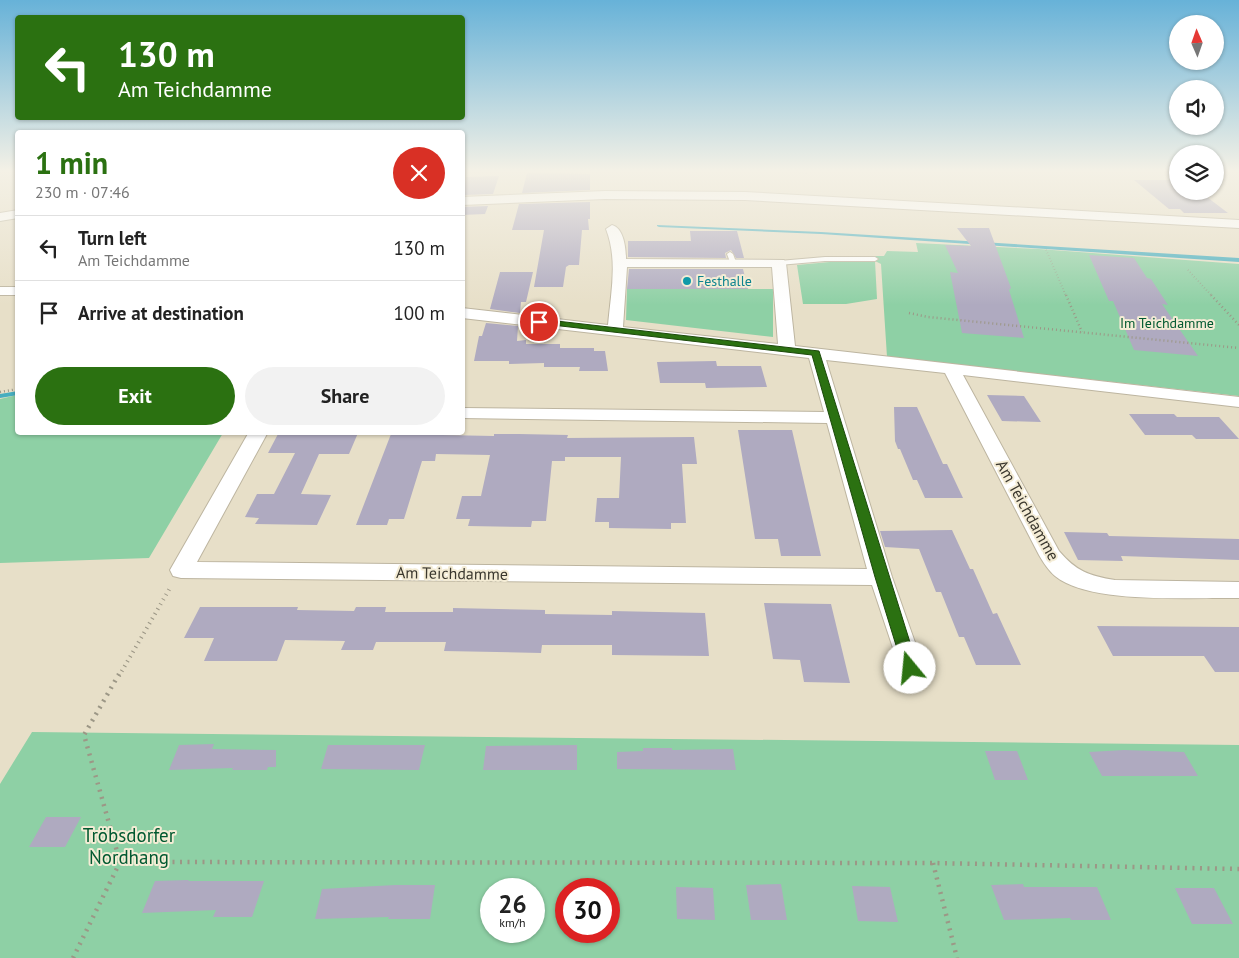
<!DOCTYPE html>
<html lang="en">
<head>
<meta charset="utf-8">
<style>
  body { margin:0; font-family:"PT Sans",sans-serif; background:#f2f2f2; color:#222; height:100vh; display:flex; flex-direction:column; font-size:19px; white-space:nowrap }
  * { box-sizing:border-box; margin:0 }
  p { font-size:16px; color:#767676 }
  .icon { flex:none; width:28px; height:28px; fill:none; stroke:currentColor; stroke-width:2; stroke-linecap:round; stroke-linejoin:round }
  .map { position:relative; flex:1; overflow:hidden }
  .side { position:absolute; left:15px; top:130px; width:450px; height:305px; display:flex; flex-direction:column; background:#fff; border-radius:5px; box-shadow:0 1px 4px #0004 }
  .side>* { flex:none }
  .hud { position:absolute; left:15px; top:15px; width:450px; height:105px; border-radius:5px; box-shadow:0 1px 4px #0004; background:#2b7111; color:#fff; overflow:hidden }
  .needle { width:32px; rotate:358deg }
  .tools { position:absolute; left:1169px; top:15px; display:grid; gap:10px }
  .tools a { display:grid; place-items:center; width:55px; height:55px; border-radius:50%; background:#fff; box-shadow:0 1px 4px #0004; font-size:25px }
  .speed { position:absolute; left:480px; top:878px; display:flex; gap:10px; font-size:25px; font-weight:700; text-align:center }
  .speed>* { display:grid; place-content:center; width:65px; height:65px; border-radius:50%; background:#fff; box-shadow:0 1px 4px #0004; line-height:1 }
  .speed small { font-size:12px; font-weight:400 }
  .speed .limit { border:8px solid #d22; background:#fff; color:#111 }
  .pin { position:absolute; display:grid; place-items:center; width:42px; height:42px; color:#fff; margin:-21px; border:2px solid #fff; border-radius:50%; box-shadow:0 1px 5px #0007 }
  .me { position:absolute; width:55px; margin:-28px; rotate:343deg; stroke-linejoin:round; filter:drop-shadow(0 0 4px #0008) }
  .turn { display:flex; align-items:center; gap:18px; height:105px; padding:0 20px; font-size:22px }
  .turn .icon { width:65px; height:65px; stroke-width:2.5 }
  .turn b { display:block; font-size:35px; line-height:42px }
  .round { display:grid; place-items:center; flex:none; width:52px; height:52px; border-radius:26px; background:#f2f2f2 }
  .summary { display:flex; align-items:center; justify-content:space-between; height:85px; padding:0 20px }
  h1 { font-size:30px; font-weight:600; line-height:38px; color:#2b7111 }
  .button { display:flex; gap:10px; margin-top:auto; padding:10px 20px }
  .button a { flex:1; height:58px; border-radius:30px; background:#2b7111; color:#fff; font-size:20px; font-weight:600; line-height:58px; text-align:center }
  .button a+a { background:#f2f2f2; color:#222 }
  ul { padding:0; list-style:none }
  li { display:flex; align-items:center; gap:15px; height:65px; padding:0 20px; border-top:1px solid #e0e0e0 }
  li div { flex:1 }
  li b { display:block; font-size:19px }
  li em { font-style:normal }
  .map>svg:first-child { display:block }
  .green { fill:#8ed0a5; fill-rule:evenodd }
  .lines { fill:none; stroke-linecap:round; stroke-linejoin:round }
  .stream { fill:#47aebf; fill-rule:evenodd }
  .building { fill:#afaac0 }
  .lane-casing { stroke:#bdb5a0; stroke-width:2 }
  .street-casing { stroke:#bdb5a0; stroke-width:2 }
  .path-far3 { stroke:#9c9786; stroke-width:2; stroke-dasharray:0.5 2.5; stroke-linecap:butt }
  .path-far2 { stroke:#9c9786; stroke-width:2.5; stroke-dasharray:1 3; stroke-linecap:butt }
  .path-far1 { stroke:#9c9786; stroke-width:4; stroke-dasharray:1 4.5; stroke-linecap:butt }
  .path { stroke:#9c9786; stroke-width:4.5; stroke-dasharray:2 5.5; stroke-linecap:butt }
  .lane { fill:#fff; fill-rule:evenodd }
  .street { fill:#fff; fill-rule:evenodd }
  .route { fill:#2b7111; stroke:#1c490b }
  .culture-dot { fill:#0f9aa8; stroke:#f4ecd5; stroke-width:2 }
  .labels { text-anchor:middle; dominant-baseline:central; stroke-width:4; stroke-linejoin:round; paint-order:stroke }
  .far-culture-label { font-size:14px; fill:#0d838f; stroke:#f4ecd5; text-anchor:start }
  .far-park-label { font-size:14px; fill:#005930; stroke:#f4ecd5 }
  .street-label { font-size:16px; fill:#3a372e; stroke:#f4ecd5 }
  .near-park-label { font-size:19px; fill:#005930; stroke:#f4ecd5 }
</style>
</head>
<body>
<div class="map">
<svg width="1239" height="958" viewBox="0 0 1239 958">
  <rect width="100%" height="100%" fill="#e7dfc8"/>
  <path class="green" d="M916,243L1039,249L1239,264V396L887,357L881,264L875,261V256H884L887,251L918,252Z
    M851,260L875,261L877,299L846,304H803L797,265Z
    M627,289H773V337L626,320Z
    M17,395L18,432L223,433L149,558L0,563V399Z
    M32,732L1239,745V958H0V784ZM491,889H534V931H491ZM566,889H609V931H566Z"/>
  <g class="lines">
    <path class="stream" d="M657,225L821,232L1239,258V262L821,234L659,227L657,226Z
      M18,391V395L0,398V394Z"/>
  </g>
  <path class="building" d="M527,173L590,174V190L522,193Z
    M499,176L493,194L464,195L466,177Z
    M1134,180H1178V191H1199L1228,213H1184L1180,209H1169Z
    M590,202V219H588L589,230H582L579,265H569L566,267L563,287H534L544,230H512L519,204Z
    M488,206L485,214L462,215V207Z
    M957,228H989L1011,288L1009,290L1024,338L962,333L950,272L958,273L945,245L971,246Z
    M690,231H737L744,258H736L731,250L725,253L726,258L628,257V241H691Z
    M1089,255L1134,258L1147,278L1151,279L1168,305L1162,304L1198,356L1134,350L1113,301H1109Z
    M629,269H743L748,289H627Z
    M500,272H533L526,302H521L520,313L490,309Z
    M486,323L518,326L517,341L526,340V344H560V348H594V351H605L608,371H579L580,367H544V363L509,364V361H474L479,336H482Z
    M716,361L717,366H761L767,387L706,388L705,383H660L657,362Z
    M987,395L1024,396L1041,422L1002,421Z
    M894,407H917L943,464H947L963,498H925L917,480H913L900,449H898L895,441Z
    M1129,414H1174L1177,417H1219L1239,439H1196L1192,435H1145Z
    M738,430H792L821,556H781L778,539H755Z
    M305,432L358,433L349,454H319L301,494L331,495L317,525L255,524L259,518L245,517L257,494H274L295,453H268L278,434H304Z
    M391,434L494,436V434H519L568,435L567,438L694,437L697,464H682L686,523H671V529L609,528V522H595L597,498H619L621,457H565V461H552L546,521H532L531,527L468,526L470,519H456L462,496H481L490,455L436,454L435,461H422L404,519H389L387,525H356Z
    M952,530L970,569H973L993,614L997,613L1021,665H976L964,637H959L941,592H936L919,549L885,547L880,531Z
    M1064,532L1107,533L1109,536L1239,539V560L1121,556L1123,561L1078,560Z
    M764,603L831,604L850,683L804,682L800,660L773,659Z
    M200,607H298L297,610L354,611L356,607H386L385,612H453V608L545,610V614L612,615V611L705,613L709,656L612,655V645H542L541,653L444,651L446,642H376L373,650H341L345,641L285,640L277,661H204L214,638H184Z
    M1097,626L1239,627V672H1215L1204,656H1113Z
    M214,744L212,749L276,750V767H268L267,770H232L233,768L169,770L179,745Z
    M328,745H425L419,770L321,769Z
    M577,745V770H483L486,746Z
    M643,748H672V750L733,749L736,770L617,769V752L643,751Z
    M1124,750L1184,752L1198,776H1102L1089,752Z
    M985,751H1017L1028,780H995Z
    M46,817H81L65,847H29Z
    M189,880L188,881H264L252,917H213L216,910L142,913L155,881Z
    M781,884L787,920H751L746,885Z
    M1023,884L1024,887H1097L1111,920H1071L1070,918L1004,920L991,885Z
    M395,885H435L430,919H388L389,917L315,919L322,889Z
    M852,886L890,887L898,922L858,921Z
    M676,887L713,888L715,920L677,919Z
    M1175,888H1214L1233,924H1192Z"/>
  <g class="lines">
    <defs>
      <path id="lane" d="M730,252L733,254L736,262L735,263L730,262L727,254Z
        M825,257H875L878,259L875,261H825L779,265L776,263L779,261Z"/>
      <path id="street" d="M605,191L745,192L1239,220V228L745,200L605,199L462,205V197Z
        M18,210V218L0,221V213Z
        M612,225C624,228 626,249 626,259L784,260L786,263L795,346L1239,397V407L963,375L1059,551C1076,571 1089,576 1115,580L1239,582V598C1193,597 1090,605 1055,576C1049,571 1043,562 1039,555L945,373L826,360L892,577L924,668L920,675L911,678L902,675L872,585L181,578L173,576L170,570L249,432H268L197,562L867,569L827,423L462,418V408L824,412L809,358L462,318V308L608,325C611,292 618,260 606,229ZM627,267H772L778,344L623,327Z
        M0,287H18V295H0Z"/>
    </defs>
    <use href="#lane" class="lane-casing"/>
    <use href="#street" class="street-casing"/>
    <path class="path-far3" d="M788,171L807,173
      M1046,250L1066,296
      M1188,270L1212,296"/>
    <path class="path-far2" d="M1066,295L1082,332
      M1211,295L1239,325
      M909,313L928,317L1239,348
      M0,392L18,389"/>
    <path class="path-far1" d="M119,676L170,588"/>
    <path class="path" d="M120,862L933,863L1239,869
      M933,863L957,958
      M73,958L120,862L84,735L119,674"/>
    <use href="#lane" class="lane"/>
    <use href="#street" class="street"/>
  </g>
  <linearGradient id="sky" x2="0" y2="1"><stop stop-color="#67b2d8"/><stop offset="0.56" stop-color="#f4f1e6"/><stop offset="1" stop-color="#f4f1e6" stop-opacity="0"/></linearGradient>
  <rect width="1239" height="305" fill="url(#sky)"/>
  <path class="route" d="M539,319L819,351L918,668L916,672L910,674L905,672L903,668L875,577L812,355L535,323V320Z"/>
  <circle class="culture-dot" cx="687" cy="281" r="5"/>
  <g class="labels">
    <g class="far-culture-label">
      <text x="697" y="281">Festhalle</text>
    </g>
    <g class="far-park-label">
      <text x="1167" y="323">Im Teichdamme</text>
    </g>
    <g class="street-label">
      <text transform="translate(1028 510) rotate(61)">Am Teichdamme</text>
      <text transform="translate(452 573) rotate(1)">Am Teichdamme</text>
    </g>
    <g class="near-park-label">
      <text x="129" y="835">Tröbsdorfer<tspan x="129" dy="22">Nordhang</tspan></text>
    </g>
  </g>
</svg>
<div class="tools">
<a><svg class="needle" viewBox="-14 -14 28 28"><path d="M0-13l5 13h-10z" fill="#e53935"/><path d="M0 13l5-13h-10z" fill="#767676"/></svg></a>
<a><svg class="icon" aria-label="sound" viewBox="0 0 24 24"><path d="M4 9h4l5-4v14l-5-4H4zM17 9q2 3 0 6"/></svg></a>
<a><svg class="icon" aria-label="layers" viewBox="0 0 24 24"><path d="M12 4l9 5-9 5-9-5zM3 14l9 5 9-5"/></svg></a>
</div>
<div class="speed"><div>26<small>km/h</small></div><div class="limit">30</div></div>
<div class="pin" style="left:539px;top:322px;background:#d93025"><svg class="icon" aria-label="arrive" viewBox="0 0 24 24"><path d="M6 21V4h12l-3 4 3 4H6"/></svg></div>
<svg class="me" style="left:910px;top:668px" viewBox="-20 -20 40 40"><circle r="19" fill="#fff"/><path d="M0-13L10 11 0 6-10 11z" fill="#2b7111"/></svg>
<div class="hud">
<div class="turn"><svg class="icon" aria-label="left" viewBox="0 0 24 24"><path d="M17 20v-9H6M10 6l-5 5 5 5"/></svg><div><b>130 m</b>Am Teichdamme</div></div>
</div>
<section class="side">
<div class="summary"><div><h1>1 min</h1><p>230 m · 07:46</p></div><a class="round" style="background:#d93025;color:#fff"><svg class="icon" aria-label="close" viewBox="0 0 24 24"><path d="M6 6l12 12M18 6L6 18"/></svg></a></div>
<ul>
<li><svg class="icon" aria-label="left" viewBox="0 0 24 24"><path d="M17 20v-9H6M10 6l-5 5 5 5"/></svg><div><b>Turn left</b><p>Am Teichdamme</p></div><em>130 m</em></li>
<li><svg class="icon" aria-label="arrive" viewBox="0 0 24 24"><path d="M6 21V4h12l-3 4 3 4H6"/></svg><div><b>Arrive at destination</b></div><em>100 m</em></li>
</ul>
<div class="button"><a>Exit</a><a>Share</a></div>
</section>
</div>
</body>
</html>
